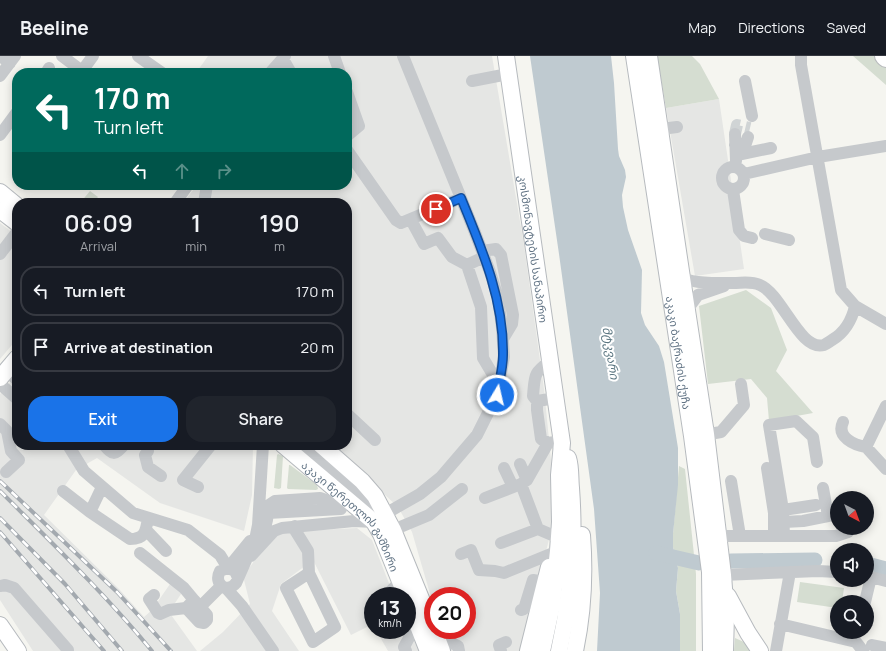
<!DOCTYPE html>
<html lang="en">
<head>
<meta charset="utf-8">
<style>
  body { margin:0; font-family:Manrope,"Noto Sans Georgian",sans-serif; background:#20242c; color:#f1f3f6; height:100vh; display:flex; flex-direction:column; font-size:15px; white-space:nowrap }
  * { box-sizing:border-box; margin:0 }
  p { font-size:13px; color:#9ea1a6 }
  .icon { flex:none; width:22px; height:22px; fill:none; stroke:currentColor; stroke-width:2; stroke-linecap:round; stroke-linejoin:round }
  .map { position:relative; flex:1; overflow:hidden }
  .sheet { position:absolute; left:12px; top:142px; width:340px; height:252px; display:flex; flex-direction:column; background:#171b24; border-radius:16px; box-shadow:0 2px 10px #0003 }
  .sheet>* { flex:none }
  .banner { position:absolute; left:12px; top:12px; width:340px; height:122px; border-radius:16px; box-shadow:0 2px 10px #0003; background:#00695c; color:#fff; overflow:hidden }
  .needle { width:26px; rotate:139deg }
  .fabs { position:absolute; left:830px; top:435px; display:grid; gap:8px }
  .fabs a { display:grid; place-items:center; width:44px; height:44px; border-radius:50%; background:#171b24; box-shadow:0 2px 10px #0003; font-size:20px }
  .speed { position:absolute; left:364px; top:531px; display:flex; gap:8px; font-size:20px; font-weight:700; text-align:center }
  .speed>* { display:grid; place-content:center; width:52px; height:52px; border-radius:50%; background:#171b24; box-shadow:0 2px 10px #0003; line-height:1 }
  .speed small { font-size:10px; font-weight:400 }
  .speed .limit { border:6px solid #d22; background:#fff; color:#111 }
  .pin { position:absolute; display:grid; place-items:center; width:34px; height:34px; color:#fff; margin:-17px; border:2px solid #fff; border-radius:50%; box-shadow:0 1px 4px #0007 }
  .me { position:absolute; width:44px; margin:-22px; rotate:9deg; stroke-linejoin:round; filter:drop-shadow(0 0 3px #0008) }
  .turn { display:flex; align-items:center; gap:14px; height:84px; padding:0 16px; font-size:18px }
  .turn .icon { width:52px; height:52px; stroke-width:2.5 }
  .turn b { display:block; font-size:28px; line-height:34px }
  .lanes { display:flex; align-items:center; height:38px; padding:0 16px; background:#0003; justify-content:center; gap:20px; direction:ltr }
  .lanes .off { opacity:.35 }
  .eta { display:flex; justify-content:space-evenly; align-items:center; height:68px; text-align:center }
  .eta b { font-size:24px; font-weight:600; line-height:28px }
  .primary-button { display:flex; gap:8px; margin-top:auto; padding:8px 16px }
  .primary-button a { flex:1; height:46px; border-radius:16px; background:#1a73e8; color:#fff; font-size:16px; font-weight:600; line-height:46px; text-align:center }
  .primary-button a+a { background:#20242c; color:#f1f3f6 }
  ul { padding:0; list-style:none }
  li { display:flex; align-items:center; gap:12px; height:50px; margin:0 8px 6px; padding:0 8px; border:2px solid #363941; border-radius:16px }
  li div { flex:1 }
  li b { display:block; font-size:15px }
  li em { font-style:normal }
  header { display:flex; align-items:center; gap:24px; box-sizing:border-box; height:56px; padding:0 20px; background:#171b24; border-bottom:1px solid #363941 }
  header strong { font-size:19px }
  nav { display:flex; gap:22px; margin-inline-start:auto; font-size:14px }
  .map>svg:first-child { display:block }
  .built { fill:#e5e6e4 }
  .green { fill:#d5ddd1 }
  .water { fill:#bfcad0 }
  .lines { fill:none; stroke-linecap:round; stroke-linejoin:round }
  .river { stroke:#bfcad0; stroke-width:15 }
  .minor-tunnel { stroke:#d0d4d5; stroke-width:12; stroke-dasharray:12 6; stroke-linecap:butt }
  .major-casing { stroke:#b6babe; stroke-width:18 }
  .highway-casing { stroke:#b8babd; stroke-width:20 }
  .minor { stroke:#c6c9cc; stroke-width:12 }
  .major { stroke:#fff; stroke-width:16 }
  .highway { stroke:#fff; stroke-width:18 }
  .rail-casing { stroke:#a3a9af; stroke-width:4 }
  .rail { stroke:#fff; stroke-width:2.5; stroke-dasharray:8; stroke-linecap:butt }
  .route-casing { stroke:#114b97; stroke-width:10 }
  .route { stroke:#1a73e8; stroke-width:7 }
  .labels { text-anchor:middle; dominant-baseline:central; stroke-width:4; stroke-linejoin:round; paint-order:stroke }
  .street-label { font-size:11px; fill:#617384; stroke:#fff }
  .water-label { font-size:12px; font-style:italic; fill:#5c7782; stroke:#fff }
</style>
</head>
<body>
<header>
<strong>Beeline</strong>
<nav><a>Map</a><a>Directions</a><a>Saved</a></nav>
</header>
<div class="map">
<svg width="886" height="595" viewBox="0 0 886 595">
  <rect width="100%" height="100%" fill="#f5f5f0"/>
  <path class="built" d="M208,0H492L524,189L544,333L554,434L552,472L520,595H451L443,574H467V540H433V548L412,476L398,451L368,423L326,389H347V147H183L197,129H347V17H196Z
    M719,43L744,213L695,220L666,52Z
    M0,167L17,180V283L0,303Z
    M17,319V389H253L252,439L244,475L160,447L97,402L76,414L44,459L119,533L144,561L152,554L170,528L183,535L169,556L197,595H33L0,544V338Z
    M357,472L372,484L394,540H373V568L351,579L313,504L281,528L272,555L299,595H200L223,576L250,548L243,520L276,476Z
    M407,558L423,595H388L376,574H407Z"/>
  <path class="green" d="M657,0H692L700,8L719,43L666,52Z
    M853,0H876L886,9V29Z
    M90,135L98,141L93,147H80Z
    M746,234L771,252L787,294L776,315L813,357L769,365L767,342L751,323L708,328L699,250Z
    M278,398L283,400L281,432L279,433L274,432L277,399Z
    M289,409H290L317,429L318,433L316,434L288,433L287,432Z
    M679,410L685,413L696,518V595H680V558L676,535L678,512L673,491V478Z
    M800,526L844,532L842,546H837V552L797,546Z
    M735,582L744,586L751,595H734Z"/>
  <path class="water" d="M530,0H611L614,27L618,93L619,100L625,114L626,121L622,139L623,151L628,174L642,214L641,257L645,269L659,290L664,306L678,392V429L673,478V491L678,512L676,535L680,558V595H597L600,537L594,453L559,198Z"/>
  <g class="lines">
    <path class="river" d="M656,497L699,507
      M731,505L815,504
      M867,508L886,513"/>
    <path class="minor-tunnel" d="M735,78L737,69L750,72"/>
    <defs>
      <g id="major">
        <path id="s1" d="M506,0L562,387L559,419L560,466L558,495L552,549L542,595"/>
        <path id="s2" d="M634,0L692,380L710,516L711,595"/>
        <path d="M649,0L682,222L706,378L723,519L726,559L725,595"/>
        <path d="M0,136L17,150"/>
        <path d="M0,154L17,167"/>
        <path d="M0,322L17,302"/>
        <path id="s3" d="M283,389L374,466L381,478L406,540"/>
        <path d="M321,389L362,425L375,440L393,474L433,572"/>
        <path d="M728,540L748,577L760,595"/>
        <path d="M407,542L428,595"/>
        <path d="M0,569L18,595"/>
        <path d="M434,574L442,595"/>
        <path d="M528,595L549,511"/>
        <path d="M559,595C571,542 575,486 571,432C570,423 571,411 568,402"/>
        <path d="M575,595C583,557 585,518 582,479"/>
      </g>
      <path id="highway" d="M884,0L886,2"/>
    </defs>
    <use href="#major" class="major-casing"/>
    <use href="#highway" class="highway-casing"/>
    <path class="minor" d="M0,0L10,7
      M62,0L82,15L81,17
      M138,0L162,17
      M334,0L340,17
      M801,0V9L841,234L855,250L886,268
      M283,3L291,17
      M82,15L93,0
      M46,17L49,12
      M270,17L285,0
      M0,20L15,0
      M472,25L508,18
      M745,25L752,60
      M347,36L359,70L347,80
      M661,73L677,71
      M735,78L736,105
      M0,79L17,56
      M735,89L746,87L748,81
      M347,94L396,164L401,167L461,142
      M737,99L771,92
      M722 122a11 11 0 1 1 22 0a11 11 0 1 1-22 0Z
      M744,118L818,101L886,90
      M733,134L739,174L744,180L752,182
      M175,147L188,129
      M204,147L207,129
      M411,164L424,188L438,182L452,201L467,209
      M765,178L789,184
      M482,195L496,193L501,199L513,259L512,268L503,283
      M0,198L17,176
      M484,201L467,209L481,251L483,302L499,329
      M682,222C698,228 716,227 733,227C743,227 751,225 760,229C782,238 800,296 824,289C826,288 829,286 832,284C844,277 852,264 855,250
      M687,254L698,239L724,230
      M6,314L17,324
      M0,328L17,343
      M537,345L533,340C535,318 533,318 551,304
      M886,350L866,391L886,413
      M347,358L375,384
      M843,366C836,381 854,389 866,391
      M0,368L7,375L11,395L19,404L6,416
      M698,380L721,376L744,349L741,328
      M555,386L548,387L541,383L537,354V345L556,342
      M68,389L84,415L133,457L188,474L220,499L228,512
      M104,389C113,399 114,400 124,389
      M301,389L358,438L368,443L385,458L420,438L441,421L477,379L497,339L504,301L502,272L498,242L490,216L474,174L403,0
      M148,395L145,399L148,411L161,420
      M520,408L527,424
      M504,412L513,431
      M767,412L774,457V480
      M731,425L740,480
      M521,428L538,473L559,482
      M198,431L183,424L211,389
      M63,435L90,456L130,483C145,483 146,475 148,462
      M485,442L521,428L527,424L548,387
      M783,454L816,449
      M90,456L102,431
      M268,457L341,453
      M784,466L803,465L828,460L823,432
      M295,470V474L308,495L309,517L335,571L313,586L286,532L309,517
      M146,474L166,495
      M393,474L429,459L462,433
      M719,480H836L848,476L847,472
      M784,480L783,454L769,369L796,365L813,381L817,406
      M262,484L267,464L269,449L275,445L320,442L326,444L337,453
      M501,487L538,473
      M140,497L184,532L194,544
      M461,498L471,494L479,514L495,515L504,517L558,495
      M251,500L274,475L282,472L354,465L374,466
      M228,512L250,485
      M723,519L818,515L837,516
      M867,520L886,525
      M238,522L235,515L228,512L220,515C213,528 227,538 236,527L255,484L258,469L263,389
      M0,530L5,529L14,532L68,594
      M226,532L242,550L273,595
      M154,539L149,543L158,557L160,558L169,554L186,552
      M388,540V538L400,525
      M194,544L207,559V564L204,567L199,566L186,552Z
      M865,546L871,521
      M200,551L221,530
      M521,554L524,553L533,524L544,526
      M780,568L856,586L863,595
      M439,586L446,584L458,590L459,595
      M872,589L886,592
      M406,595L404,591L417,567
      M501,595L499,589L506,586
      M776,595L790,516"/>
    <use href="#major" class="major"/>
    <use href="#highway" class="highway"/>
    <defs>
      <path id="rail" d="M0,425L117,536L171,595
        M0,435C52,487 105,538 152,595
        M0,462L65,528L122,595
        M0,476L104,595"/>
    </defs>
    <use href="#rail" class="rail-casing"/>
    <use href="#rail" class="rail"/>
  </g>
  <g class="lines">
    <defs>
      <path id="route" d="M436,153L461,142C482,193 504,244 503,299C503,312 499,326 497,339"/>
    </defs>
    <use href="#route" class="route-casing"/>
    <use href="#route" class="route"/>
  </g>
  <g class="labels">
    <g class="street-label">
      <text stroke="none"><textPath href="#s1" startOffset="195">კოსმონავტების სანაპირო</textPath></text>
      <text stroke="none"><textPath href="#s2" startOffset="300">აკაკი ბაქრაძის ქუჩა</textPath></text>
      <text stroke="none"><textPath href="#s3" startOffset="100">აკაკი წერეთლის გამზირი</textPath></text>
    </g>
    <g class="water-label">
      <text transform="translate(611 297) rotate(81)">მტკვარი</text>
    </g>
  </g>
</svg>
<div class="fabs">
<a><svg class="needle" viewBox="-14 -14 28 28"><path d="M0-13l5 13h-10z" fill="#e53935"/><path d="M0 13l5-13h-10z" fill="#9ea1a6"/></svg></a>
<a><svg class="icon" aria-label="sound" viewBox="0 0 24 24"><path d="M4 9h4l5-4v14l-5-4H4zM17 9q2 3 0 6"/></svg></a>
<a><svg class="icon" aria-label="search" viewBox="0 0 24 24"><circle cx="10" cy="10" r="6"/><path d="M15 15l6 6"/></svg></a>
</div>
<div class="speed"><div>13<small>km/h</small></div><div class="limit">20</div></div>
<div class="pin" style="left:436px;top:153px;background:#d93025"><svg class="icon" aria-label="arrive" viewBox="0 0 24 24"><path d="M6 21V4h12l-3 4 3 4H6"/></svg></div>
<svg class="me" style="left:497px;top:339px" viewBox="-20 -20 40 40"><circle r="17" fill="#1a73e8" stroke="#fff" stroke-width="3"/><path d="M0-11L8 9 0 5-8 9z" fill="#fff"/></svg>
<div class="banner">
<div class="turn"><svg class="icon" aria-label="left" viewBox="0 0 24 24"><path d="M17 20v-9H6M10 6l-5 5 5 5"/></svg><div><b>170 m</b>Turn left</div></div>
<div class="lanes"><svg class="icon" aria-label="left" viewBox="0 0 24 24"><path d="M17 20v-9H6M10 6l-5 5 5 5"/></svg><svg class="icon off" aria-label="ahead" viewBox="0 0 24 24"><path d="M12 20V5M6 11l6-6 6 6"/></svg><svg class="icon off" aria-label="right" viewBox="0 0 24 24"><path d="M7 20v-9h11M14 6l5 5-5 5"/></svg></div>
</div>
<section class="sheet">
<div class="eta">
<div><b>06:09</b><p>Arrival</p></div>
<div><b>1</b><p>min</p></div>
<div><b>190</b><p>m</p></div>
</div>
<ul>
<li><svg class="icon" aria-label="left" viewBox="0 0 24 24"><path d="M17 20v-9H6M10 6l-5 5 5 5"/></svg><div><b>Turn left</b></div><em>170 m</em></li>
<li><svg class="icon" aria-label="arrive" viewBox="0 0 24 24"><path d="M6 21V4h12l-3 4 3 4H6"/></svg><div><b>Arrive at destination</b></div><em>20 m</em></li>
</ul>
<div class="primary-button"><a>Exit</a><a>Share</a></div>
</section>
</div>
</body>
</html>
